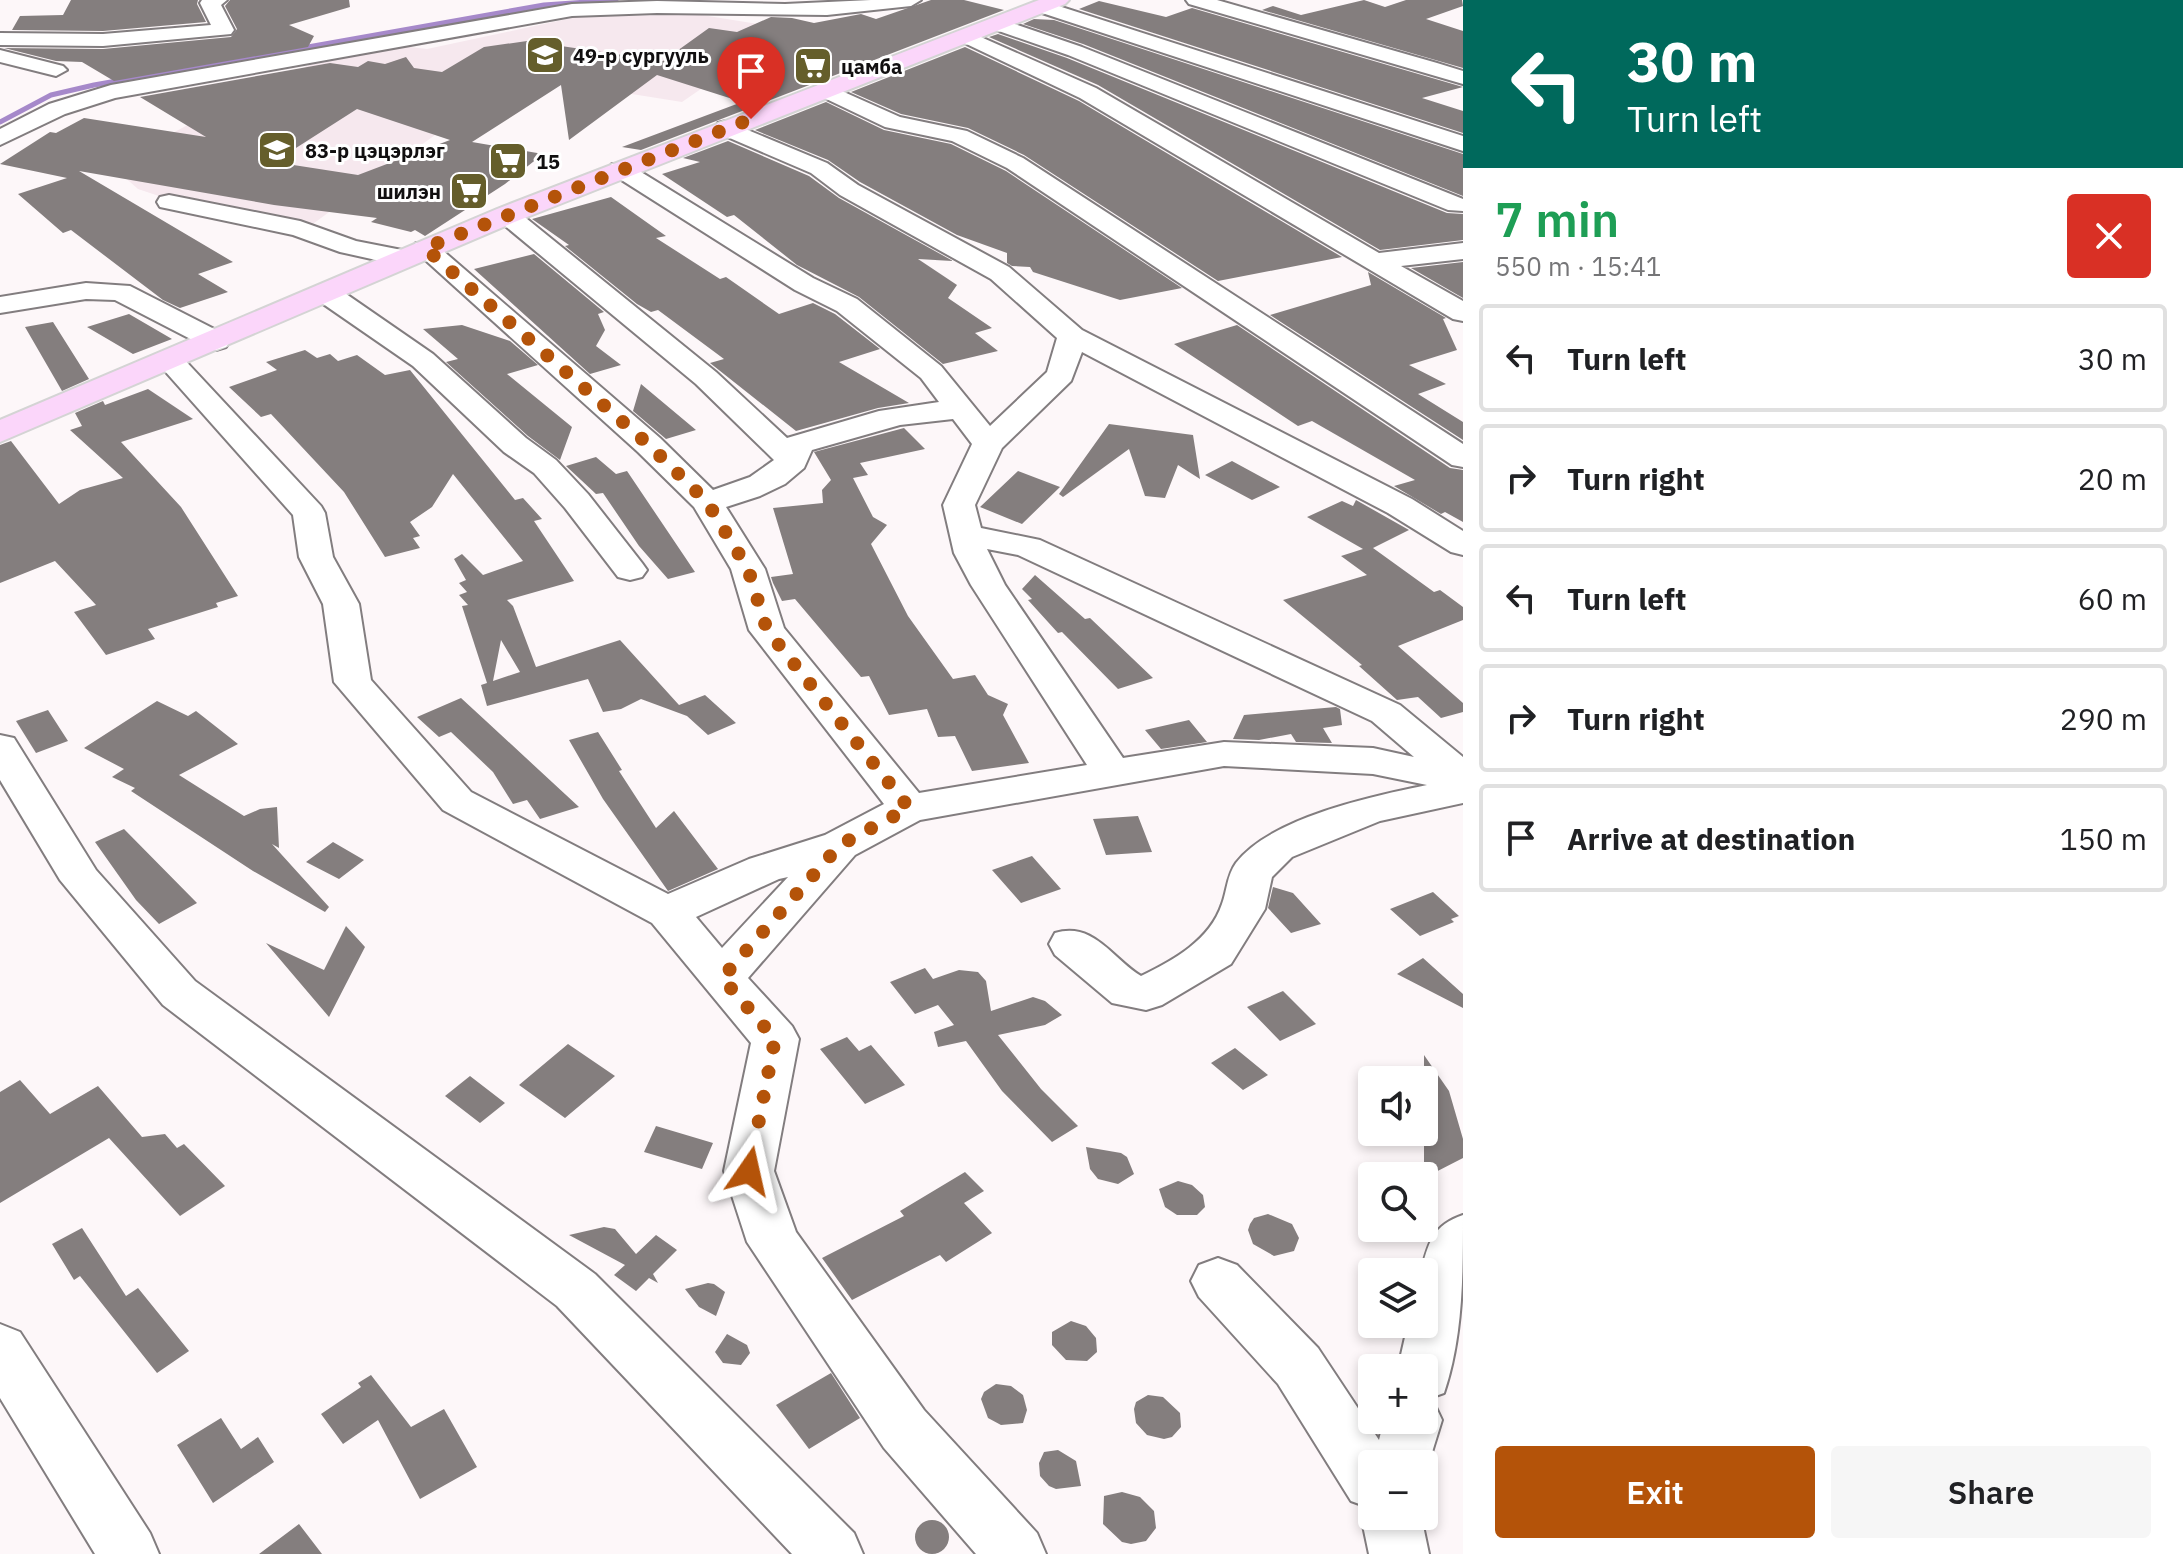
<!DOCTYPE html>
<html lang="en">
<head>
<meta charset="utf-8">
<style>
  body { margin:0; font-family:"IBM Plex Sans",sans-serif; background:#f6f6f6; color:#202124; height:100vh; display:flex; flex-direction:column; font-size:30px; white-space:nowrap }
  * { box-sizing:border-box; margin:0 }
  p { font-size:26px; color:#757577 }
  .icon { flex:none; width:44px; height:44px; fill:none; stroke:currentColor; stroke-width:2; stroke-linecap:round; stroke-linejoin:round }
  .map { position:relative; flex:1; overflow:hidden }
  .side { display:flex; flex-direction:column; background:#fff; width:720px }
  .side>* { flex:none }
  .hud { background:#00695c; color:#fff; overflow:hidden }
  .controls { position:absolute; left:1358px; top:1066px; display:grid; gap:16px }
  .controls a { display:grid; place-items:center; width:80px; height:80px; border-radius:8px; background:#fff; box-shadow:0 4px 12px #0003; font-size:40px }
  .pin { position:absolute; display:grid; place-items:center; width:68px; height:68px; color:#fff; margin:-82px -34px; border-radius:50% 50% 50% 0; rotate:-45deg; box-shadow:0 0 8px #0007 }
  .pin .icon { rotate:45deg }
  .me { position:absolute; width:88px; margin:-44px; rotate:11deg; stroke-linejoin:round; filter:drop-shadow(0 0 6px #0008) }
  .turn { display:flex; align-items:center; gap:28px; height:168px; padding:0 32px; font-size:36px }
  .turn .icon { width:104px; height:104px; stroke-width:2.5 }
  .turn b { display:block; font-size:56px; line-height:68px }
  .round { display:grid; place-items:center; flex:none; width:84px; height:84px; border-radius:8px; background:#f6f6f6 }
  .head { display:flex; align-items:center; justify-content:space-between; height:136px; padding:0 32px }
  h1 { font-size:48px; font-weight:600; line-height:60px; color:#1e9e55 }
  .primary-button { display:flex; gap:16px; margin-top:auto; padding:16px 32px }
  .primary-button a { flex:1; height:92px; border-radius:8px; background:#b45309; color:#fff; font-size:32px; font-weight:600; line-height:92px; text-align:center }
  .primary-button a+a { background:#f6f6f6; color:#202124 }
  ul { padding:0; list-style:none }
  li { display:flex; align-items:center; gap:24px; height:108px; margin:0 16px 12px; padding:0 16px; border:4px solid #e0e0e0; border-radius:8px }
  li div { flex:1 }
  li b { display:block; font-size:30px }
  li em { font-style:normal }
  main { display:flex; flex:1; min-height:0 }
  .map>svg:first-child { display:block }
  .built { fill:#f6e8ee }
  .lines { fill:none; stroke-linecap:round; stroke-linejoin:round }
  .stream { stroke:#a689ca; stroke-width:5 }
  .building { fill:#847e7e; fill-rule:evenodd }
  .minor-casing { stroke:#827d7f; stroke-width:4 }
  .major-casing { stroke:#d4d4d4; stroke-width:4 }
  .minor { fill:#fff; fill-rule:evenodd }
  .major { fill:#fbd6fa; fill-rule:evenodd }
  .route { stroke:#b45309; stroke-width:14; stroke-dasharray:0 25.2 }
  .labels { text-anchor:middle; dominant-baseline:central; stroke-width:6; stroke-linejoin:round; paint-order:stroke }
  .far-poi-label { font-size:20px; font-weight:bold; fill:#110f10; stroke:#fff; text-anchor:start }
</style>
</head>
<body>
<main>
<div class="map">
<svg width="1463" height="1554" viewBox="0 0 1463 1554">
  <rect width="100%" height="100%" fill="#fdf7f9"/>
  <path class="built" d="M702,15L788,29L682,102L550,81L301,69L319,60L402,46L427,49L581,16Z
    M317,92L435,135L310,226L162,197L138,189L112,166L206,115Z"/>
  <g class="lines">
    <path class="stream" d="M0,122L51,95L94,85L544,5L616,0"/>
  </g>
  <path class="building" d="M71,0H198L197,4L206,22L103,31L12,30L20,16L63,15Z
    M230,0H349L350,7L289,25L314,36L308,47L114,81L82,62L56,61L4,48L103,49L231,37L237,29L225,6Z
    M931,0H964L1004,10L641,150L622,147L742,102L657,75L569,140L561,85L472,142L543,154L505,184L425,236L415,230L411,232L371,222L377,218L274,205L79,171L233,262L198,274L228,292L180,308L163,300L71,230L63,233L18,194L67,178L0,164L50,132L56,133L84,118L206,137L140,97L330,63L358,67L368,61L385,64L406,57L414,68L442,72L484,47L527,41L663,61L709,28L737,32L771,17L792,18L814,23L861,14L876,19ZM357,109L450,140L358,175L274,162Z
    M1364,0L1385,7L1406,0H1462L1463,6L1426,19L1463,31V68L1262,10L1273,6L1301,15Z
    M1099,1L1166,17L1192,8L1463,87L1422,98L1463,111V133L1079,9Z
    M1034,19L1054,20L1463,154V196L1083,44L1023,24Z
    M998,34L1067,58L1447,213L1463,214V240L1380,250L1098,85L989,37Z
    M965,47L1079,101L1342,257L1218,281L1024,155L968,128L901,114L851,92Z
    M826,102L884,130L951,144L1006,171L1182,288L1120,300L1033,272L1030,267L1012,266L1007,263V253L957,235L860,182L828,160L755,130Z
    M728,141L809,176L839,198L953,261L918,259L957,285L948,298L992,328L975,333L998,351L943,364L859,297L797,265L734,215L727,217L662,174L700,162L683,158Z
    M611,197L666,236L656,238L720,279L726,277L779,314L813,303L835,314L880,349L839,362L909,403L878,408L796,431L710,363L724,359L658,310L651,312L637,304L565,246L569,245L532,219Z
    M534,254L604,312L598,314L605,330L596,346L621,365L590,374L474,269Z
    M1463,262V298L1411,268Z
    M1368,272L1446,318L1443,319L1457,350L1409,365L1446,384L1418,394L1463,422V440L1270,315L1371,285Z
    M129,314L172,339L133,354L87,327Z
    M53,322L89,379L62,391L25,327Z
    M462,325L510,341L538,365L507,374L572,427L560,460L528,436L446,362L458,359L423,329Z
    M1237,325L1450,468L1463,470V522L1445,512L1441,514L1394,486L1415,480L1312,421L1298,426L1174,344Z
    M305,350L317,358L330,354L338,361L357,355L385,375L410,370L515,500L523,498L542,519L534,521L574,581L507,600L513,606L536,667L620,640L679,705L705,695L736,723L708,735L687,716L641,699L621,709L603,712L588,679L487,706L481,685L487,683L462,606L468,605L459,595L467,592L459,583L466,580L454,559L462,554L483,575L523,561L453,474L432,507L410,522L420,536L413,538L420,548L385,557L344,492L271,414L261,417L229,387L277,370L266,362ZM501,640L520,672L493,681Z
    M641,384L696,430L666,439L633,411Z
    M148,389L193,419L121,442L181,507L238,596L216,603L218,607L148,629L155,639L106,655L74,612L96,605L55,561L0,583V445L11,441L59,504L80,490L123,478L70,430L82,426L75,413L103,401L105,405Z
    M1109,424L1193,435L1200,479L1178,465L1165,498L1145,496L1129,449L1063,497L1059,494Z
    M904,428L925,449L860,463L868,475L853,478L873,517L887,525L871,544L908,616L953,679L975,675L988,695L1008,704L1003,715L1029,763L972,771L955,736L938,737L927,709L889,715L869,676L861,677L795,599L782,601L773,583L771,577L793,574L773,508L823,503L822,490L831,480L814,452Z
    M596,457L616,474L627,471L695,572L668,579L639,546L603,493L596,494L566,466Z
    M1232,461L1280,487L1252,500L1205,475Z
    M1018,471L1060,487L1022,524L980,507Z
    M1356,500L1409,530L1373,548L1434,592L1440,590L1463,607V620L1398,646L1463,703V712L1441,718L1418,697L1397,700L1359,666L1362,665L1283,600L1367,575L1341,556L1363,549L1307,517L1342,501L1353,506Z
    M1035,575L1085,619L1090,618L1153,678L1118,689L1062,632L1058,633L1028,600L1032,599L1022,589Z
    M461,698L486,721L579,807L540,819L527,800L513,804L493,772L451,732L439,737L417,717Z
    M157,701L188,716L196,711L238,744L179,775L244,816L260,809L277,807L279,848L272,844L329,907L325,912L253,871L131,791L135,788L112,777L124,769L84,748Z
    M1336,707L1340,709L1342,725L1323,728L1332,743L1296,742L1291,734L1259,740L1233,739L1244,715Z
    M48,710L68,741L36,753L16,721Z
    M1189,720L1207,742L1161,749L1145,730Z
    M598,732L622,770L619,771L656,828L674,811L718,869L668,891L603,799L569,740Z
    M1138,816L1152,852L1106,855L1093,819Z
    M124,829L197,903L159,924L136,900L95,842Z
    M333,842L364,860L339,879L306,862Z
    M1032,856L1061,889L1021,903L992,870Z
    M1273,887L1293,893L1321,924L1291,933L1268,908Z
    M1433,892L1459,916L1451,919L1454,922L1420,936L1390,909Z
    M346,926L365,947L329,1017L266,943L324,970Z
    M1423,958L1463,994V1008L1397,974Z
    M925,968L933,979L959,970L978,972L986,981L991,1011L1033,997L1045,1001L1062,1015L1045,1025L998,1035L1041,1089L1078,1126L1052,1142L1002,1091L966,1041L938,1047L934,1032L954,1025L938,1005L915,1014L890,982Z
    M1283,991L1316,1024L1280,1041L1247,1007Z
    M847,1037L859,1051L871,1045L905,1085L865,1104L820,1049Z
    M568,1044L615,1076L565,1118L519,1085Z
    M1235,1048L1268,1075L1243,1090L1211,1063Z
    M1424,1055L1449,1091L1463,1139V1158L1424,1178Z
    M470,1076L505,1103L480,1123L445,1096Z
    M20,1080L50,1114L98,1086L142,1137L165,1134L177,1148L184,1144L225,1186L180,1216L109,1138L0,1203V1092Z
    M656,1126L713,1143L702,1169L644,1152Z
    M1086,1147L1121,1153L1127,1157L1134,1174L1118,1184L1098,1179L1090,1169Z
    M965,1172L984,1191L964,1203L992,1233L946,1262L940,1255L852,1300L822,1258L904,1216L900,1211Z
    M1178,1181L1192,1185L1203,1195L1205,1207L1197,1215H1177L1165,1207L1159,1189Z
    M1268,1214L1292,1224L1299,1238L1294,1251L1274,1256L1253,1244L1248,1230L1250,1224L1254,1218Z
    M604,1227L615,1229L636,1254L656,1235L677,1250L653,1274L658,1283L649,1278L636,1291L614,1275L625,1265L569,1235Z
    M82,1228L126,1296L138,1288L189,1351L157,1373L80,1276L74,1280L52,1244Z
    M708,1283L714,1284L725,1292L716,1316L699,1307L685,1289Z
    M1071,1321L1086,1326L1096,1338L1097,1352L1087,1361L1066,1360L1052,1345V1332Z
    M727,1334L747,1345L750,1353L741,1365L723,1363L715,1352Z
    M831,1373L860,1418L809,1449L776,1405Z
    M371,1375L411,1427L444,1409L477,1467L420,1499L378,1420L343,1444L321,1414L361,1387L358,1383Z
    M996,1384L1011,1386L1023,1395L1027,1410L1023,1423L1001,1425L988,1418L981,1399L984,1392Z
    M1148,1395L1163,1397L1180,1413L1181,1427L1172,1437L1164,1439L1147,1435L1136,1423L1134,1409L1136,1402Z
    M221,1418L241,1449L258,1437L274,1462L213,1503L177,1445Z
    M1058,1450L1076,1461L1081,1486L1056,1489L1049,1486L1040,1476L1039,1463L1044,1452Z
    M1122,1492L1140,1497L1154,1511L1156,1528L1146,1541L1131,1544L1122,1542L1103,1524L1104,1496Z
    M915 1537a17 17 0 1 1 34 0a17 17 0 1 1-34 0Z
    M299,1524L322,1554H259Z"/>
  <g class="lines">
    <defs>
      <path id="minor" d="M202,0H227L221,5L234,30L231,34L103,46L0,45V33L103,34L211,25L200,3Z
        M871,0H921L911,6L827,15L657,13L572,16L115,98L65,114L0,145V129L49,104L111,85L572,4L657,1L785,4Z
        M1186,0H1217L1437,63L1463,71V84L1189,4Z
        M1043,1L1463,136V151L1036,11L1033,7L1036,3Z
        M1000,19L1082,47L1463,199V211L1448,210L1068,55L993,29L990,25Z
        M965,30L1096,88L1379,253L1463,243V259L1401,266L1463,301V321L1453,319L1080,98L958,40L955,36Z
        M0,50L63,66L67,70L56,76L0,62Z
        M826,84L900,117L967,131L1023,158L1463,444V467L1452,465L1007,168L952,141L885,127L818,95L815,90L818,85Z
        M726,121L827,163L858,185L1009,267L1082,330L1412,499L1463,531V555L1451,552L1388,513L1082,352L1071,381L1002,448L975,505L981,528L1040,540L1400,705L1463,757V803L1380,821L1292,857L1272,877L1265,909L1231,964L1162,1005L1146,1010L1112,1003L1055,955L1049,944L1055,933C1093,921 1112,958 1141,976C1174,960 1210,940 1222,904C1227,891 1227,875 1236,863C1270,818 1373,796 1427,785L1373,774L1224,766L920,820L855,855L748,978L792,1026L799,1039L774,1171L796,1232L924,1410L1037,1533L1046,1554H976L884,1448L747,1242L724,1171L751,1043L652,923L443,810L334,682L323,604L299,557L293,515L156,361L160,355L170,352L180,355L321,506L325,513L333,557L359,604L371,680L471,792L668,894L749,859L825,835L884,804L749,630L731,569L694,507L638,452L412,248L416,243H434L660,438L713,490L750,477L774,460L696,384L498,220L495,215L498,210H516L716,372L787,438L879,411L939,402L921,378L837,311L795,290L612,174L608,169L612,164H628L813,278L857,299L941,366L990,426L1047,372L1057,338L991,279L840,195L811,173L718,133L715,128L718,123ZM953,419L972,444L943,505L954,553L971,585L1087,765L919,793L784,628L765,569L726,507L760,496L785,484L804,468L812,450L900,425ZM987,549L1018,555L1372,721L1414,757L1373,748L1224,742L1123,758L1005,585ZM788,877L722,948L696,917L779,879Z
        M169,195L300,221L356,241L412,252L416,258L412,264L403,266L340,252L293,235L160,207L157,202L160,197Z
        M86,283L130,286L226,335L230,341L226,347L216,350L206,347L115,300L86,299L0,313V297Z
        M326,285L336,287L433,354L526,438L556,460L588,494L642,563L647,570L642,577L630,580L618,577L565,508L534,473L504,452L413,366L316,299L312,293L316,287Z
        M0,735L14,738L96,870L195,981L595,1274L854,1533L863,1554H792L557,1306L163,1005L60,880L0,780Z
        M1463,1215C1463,1275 1463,1337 1444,1393L1427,1399L1433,1401L1442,1420L1424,1478V1464H1372V1516H1421L1429,1554H1369L1361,1516L1365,1506L1351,1501L1278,1384L1199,1297L1191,1281L1199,1265L1218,1258L1237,1265L1318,1348L1379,1440L1384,1420H1424V1368H1398L1408,1324H1424V1272H1421C1428,1243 1433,1225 1463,1215Z
        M0,1324L20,1332L150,1533L159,1554H95L0,1398Z"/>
      <path id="major" d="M1039,0H1069L1065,4L517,221L0,442V420L497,209Z"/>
    </defs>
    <use href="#minor" class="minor-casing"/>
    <use href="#major" class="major-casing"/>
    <use href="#minor" class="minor"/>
    <use href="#major" class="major"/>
  </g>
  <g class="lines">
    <path class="route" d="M749,1171L775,1039L722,978L840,845L909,808L767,630L748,569L707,502L649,445L425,248L751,119"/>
  </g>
  <defs>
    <symbol id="school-square" viewBox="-11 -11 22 22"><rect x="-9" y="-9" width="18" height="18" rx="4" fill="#655e2b" stroke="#fff"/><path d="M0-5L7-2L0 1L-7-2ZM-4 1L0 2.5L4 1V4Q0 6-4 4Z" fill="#fff"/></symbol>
    <symbol id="supermarket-square" viewBox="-11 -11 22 22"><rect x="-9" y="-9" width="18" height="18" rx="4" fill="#655e2b" stroke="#fff"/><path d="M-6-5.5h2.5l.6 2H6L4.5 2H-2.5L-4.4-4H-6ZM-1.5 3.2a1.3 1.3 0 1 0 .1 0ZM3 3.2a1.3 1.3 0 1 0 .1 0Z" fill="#fff"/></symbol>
  </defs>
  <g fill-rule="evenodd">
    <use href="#school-square" x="523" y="33" width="44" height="44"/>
    <use href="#supermarket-square" x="791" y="44" width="44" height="44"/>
    <use href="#school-square" x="255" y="128" width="44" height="44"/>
    <use href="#supermarket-square" x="486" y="139" width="44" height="44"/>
    <use href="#supermarket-square" x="447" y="169" width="44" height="44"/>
  </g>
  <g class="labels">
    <g class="far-poi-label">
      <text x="573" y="55">49-р сургууль</text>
      <text x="841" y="66">цамба</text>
      <text x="305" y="150">83-р цэцэрлэг</text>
      <text x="536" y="161">15</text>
      <text x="441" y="191" text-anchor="end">шилэн</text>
    </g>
  </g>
</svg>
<div class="controls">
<a><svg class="icon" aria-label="sound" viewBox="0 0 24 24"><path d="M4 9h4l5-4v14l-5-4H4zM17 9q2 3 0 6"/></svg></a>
<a><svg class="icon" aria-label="search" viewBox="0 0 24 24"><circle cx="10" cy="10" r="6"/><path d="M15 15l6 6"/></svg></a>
<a><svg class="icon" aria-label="layers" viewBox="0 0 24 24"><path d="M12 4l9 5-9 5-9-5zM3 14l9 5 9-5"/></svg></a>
<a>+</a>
<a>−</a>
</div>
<div class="pin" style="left:751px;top:119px;background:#d93025"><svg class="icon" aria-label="arrive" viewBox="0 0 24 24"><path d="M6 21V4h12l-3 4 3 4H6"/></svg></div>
<svg class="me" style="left:749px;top:1171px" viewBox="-20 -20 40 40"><path d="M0-17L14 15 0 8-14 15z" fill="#b45309" stroke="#fff" stroke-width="4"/></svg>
</div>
<section class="side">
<div class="hud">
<div class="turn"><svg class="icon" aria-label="left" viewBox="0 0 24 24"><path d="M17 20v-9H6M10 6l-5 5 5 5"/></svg><div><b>30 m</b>Turn left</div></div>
</div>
<div class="head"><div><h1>7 min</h1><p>550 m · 15:41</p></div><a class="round" style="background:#d93025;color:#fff"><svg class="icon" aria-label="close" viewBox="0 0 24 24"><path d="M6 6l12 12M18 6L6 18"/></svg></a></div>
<ul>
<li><svg class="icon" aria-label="left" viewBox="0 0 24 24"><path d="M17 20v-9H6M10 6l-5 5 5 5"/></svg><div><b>Turn left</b></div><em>30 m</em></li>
<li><svg class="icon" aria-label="right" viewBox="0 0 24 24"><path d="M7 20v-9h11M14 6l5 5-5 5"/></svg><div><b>Turn right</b></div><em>20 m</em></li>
<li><svg class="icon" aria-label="left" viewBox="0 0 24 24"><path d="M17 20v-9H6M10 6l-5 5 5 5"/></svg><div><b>Turn left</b></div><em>60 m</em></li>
<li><svg class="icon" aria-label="right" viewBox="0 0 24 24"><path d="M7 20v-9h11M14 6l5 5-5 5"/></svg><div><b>Turn right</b></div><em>290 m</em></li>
<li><svg class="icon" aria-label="arrive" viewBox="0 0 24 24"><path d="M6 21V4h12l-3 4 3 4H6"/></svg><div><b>Arrive at destination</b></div><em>150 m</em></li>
</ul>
<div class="primary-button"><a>Exit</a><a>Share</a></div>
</section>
</main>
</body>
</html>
